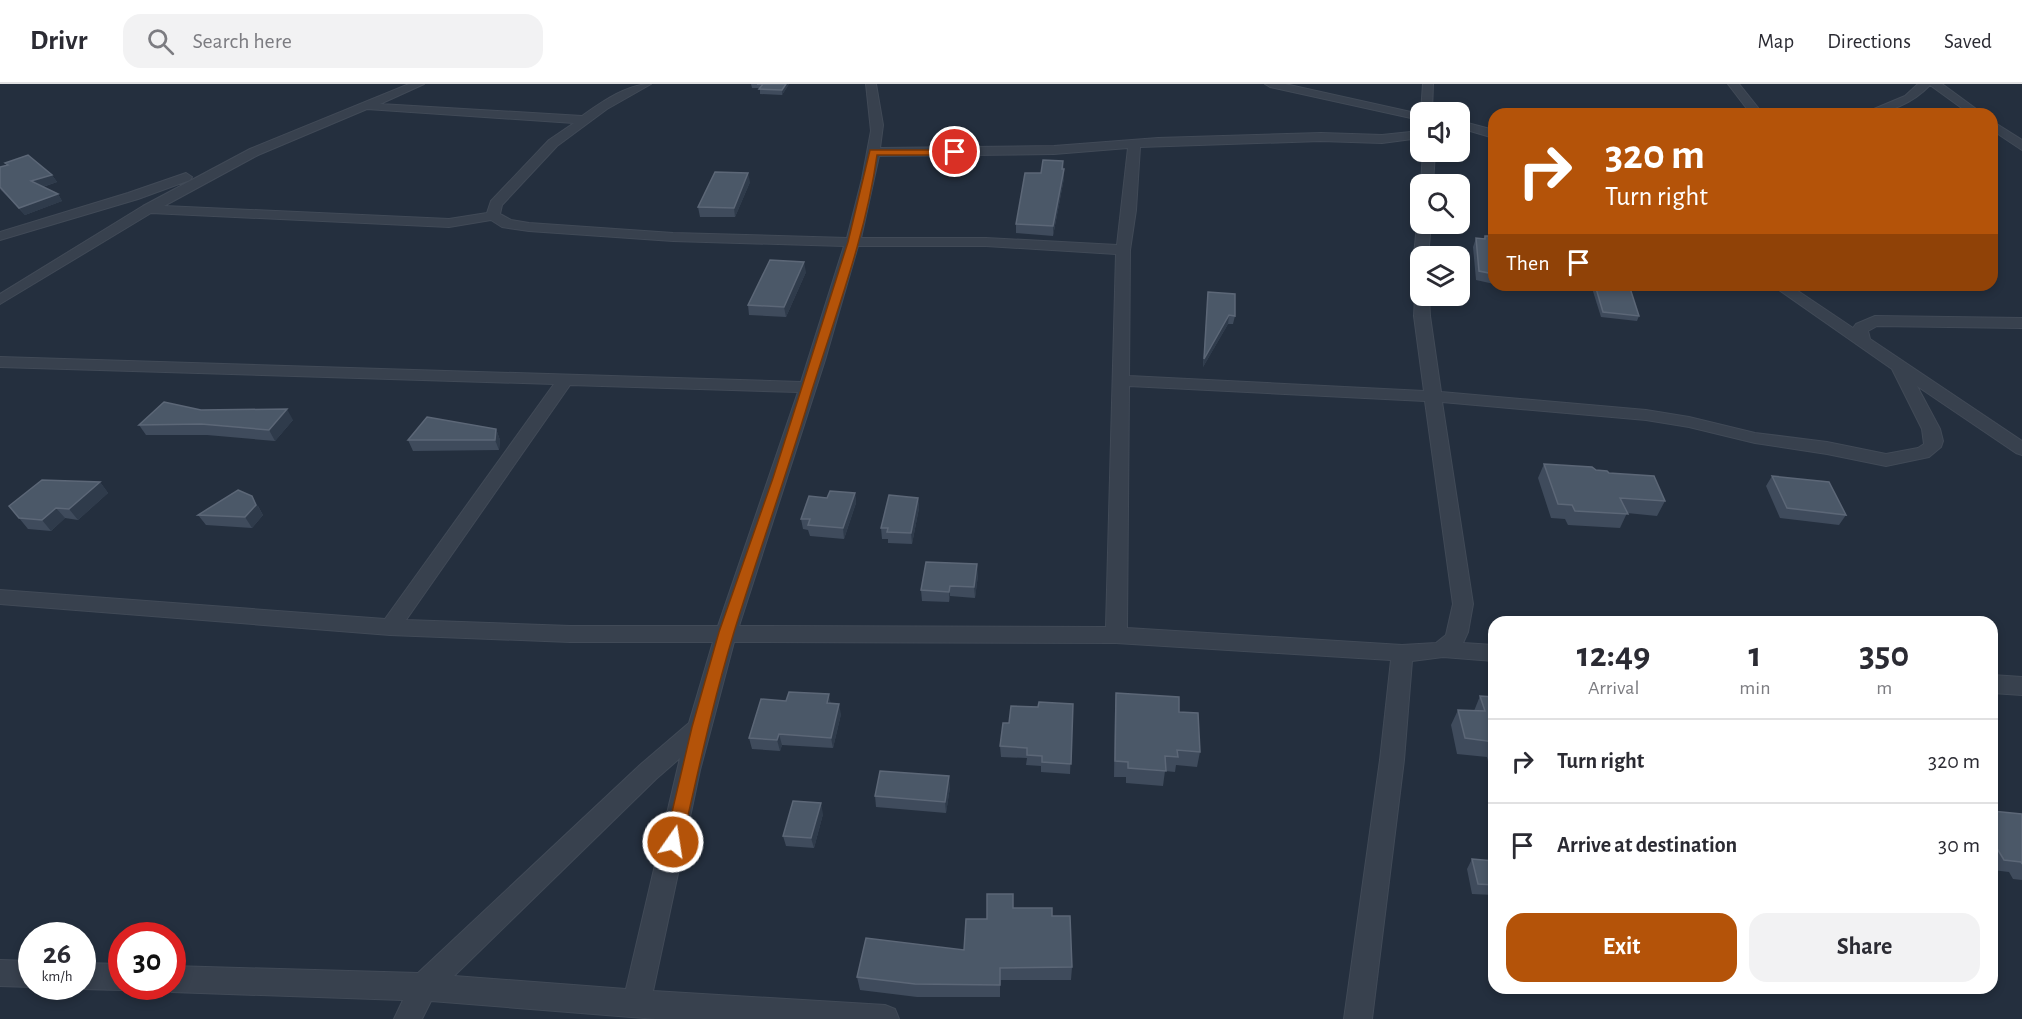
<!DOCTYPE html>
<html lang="en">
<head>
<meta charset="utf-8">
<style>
  body { margin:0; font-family:"Alegreya Sans",sans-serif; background:#f2f2f3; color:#2b2b33; height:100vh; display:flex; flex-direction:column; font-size:22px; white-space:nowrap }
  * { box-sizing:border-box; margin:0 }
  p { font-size:20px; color:#7c7c81 }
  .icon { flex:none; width:33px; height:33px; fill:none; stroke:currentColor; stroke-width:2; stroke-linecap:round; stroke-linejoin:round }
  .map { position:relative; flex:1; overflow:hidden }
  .drawer { position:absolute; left:1488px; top:532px; width:510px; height:378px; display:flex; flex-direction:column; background:#fff; border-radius:18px; box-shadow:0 3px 9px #0003 }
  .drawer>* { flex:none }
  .hud { position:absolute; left:1488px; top:24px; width:510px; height:183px; border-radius:18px; box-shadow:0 3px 9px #0003; background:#b45309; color:#fff; overflow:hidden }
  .buttons { position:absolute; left:1410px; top:18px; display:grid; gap:12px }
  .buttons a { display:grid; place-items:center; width:60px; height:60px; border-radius:12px; background:#fff; box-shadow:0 3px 9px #0003; font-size:30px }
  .speed { position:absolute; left:18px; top:838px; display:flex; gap:12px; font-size:30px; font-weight:700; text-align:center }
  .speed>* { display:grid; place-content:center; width:78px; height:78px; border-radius:50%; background:#fff; box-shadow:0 3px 9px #0003; line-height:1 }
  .speed small { font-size:15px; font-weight:400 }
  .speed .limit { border:9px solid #d22; background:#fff; color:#111 }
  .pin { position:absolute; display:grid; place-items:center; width:51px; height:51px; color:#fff; margin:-26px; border:3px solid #fff; border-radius:50%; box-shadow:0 2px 6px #0007 }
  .me { position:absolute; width:66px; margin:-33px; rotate:13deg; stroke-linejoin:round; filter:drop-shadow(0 0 4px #0008) }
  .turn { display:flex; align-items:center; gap:21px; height:126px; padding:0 18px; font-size:27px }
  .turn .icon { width:78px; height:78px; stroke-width:2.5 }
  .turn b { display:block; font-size:42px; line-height:51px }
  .then { display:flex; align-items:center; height:57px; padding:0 18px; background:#0003; gap:12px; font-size:22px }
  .eta { display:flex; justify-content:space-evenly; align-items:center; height:102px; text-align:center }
  .eta b { font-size:36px; font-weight:700; line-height:42px }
  .cta { display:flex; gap:12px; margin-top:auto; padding:12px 18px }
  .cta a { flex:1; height:69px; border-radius:18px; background:#b45309; color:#fff; font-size:24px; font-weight:700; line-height:69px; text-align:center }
  .cta a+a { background:#f2f2f3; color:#2b2b33 }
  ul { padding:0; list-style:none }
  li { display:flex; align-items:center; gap:18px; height:84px; padding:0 18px; border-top:2px solid #e1e1e2 }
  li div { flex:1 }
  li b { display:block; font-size:22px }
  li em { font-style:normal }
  header { display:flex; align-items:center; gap:36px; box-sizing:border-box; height:84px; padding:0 30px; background:#fff; border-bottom:2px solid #e1e1e2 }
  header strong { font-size:28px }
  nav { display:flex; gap:33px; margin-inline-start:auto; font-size:21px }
  .search { width:420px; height:54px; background:#f2f2f3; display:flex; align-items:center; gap:15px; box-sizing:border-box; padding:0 21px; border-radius:18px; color:#7c7c81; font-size:22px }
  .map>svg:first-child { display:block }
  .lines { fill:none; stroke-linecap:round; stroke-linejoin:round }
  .street-casing { stroke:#414a57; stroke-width:2 }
  .street { fill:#38414e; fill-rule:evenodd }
  .wall { fill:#3f4b5c }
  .shaded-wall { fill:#2f3b4b }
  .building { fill:#4b5868; stroke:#5c6777; stroke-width:1.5 }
  .route { fill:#b45309; stroke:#753606; stroke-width:1.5 }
</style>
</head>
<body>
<header>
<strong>Drivr</strong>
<div class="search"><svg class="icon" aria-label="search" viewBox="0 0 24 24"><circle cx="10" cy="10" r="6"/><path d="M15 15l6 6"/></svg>Search here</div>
<nav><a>Map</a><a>Directions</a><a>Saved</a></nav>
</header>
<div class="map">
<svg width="2022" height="935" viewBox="0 0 2022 935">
  <rect width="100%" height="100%" fill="#242f3e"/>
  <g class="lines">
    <defs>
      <path id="street" d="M409,0H424L380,20L582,32C602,18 627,0 651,0L607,25L557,62L502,121L500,130L511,136L529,139L673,149L847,154L862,95L871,47L866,0H876L883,41L880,64L1054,62L1158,54L1321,49L1382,51L1420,47V54L1382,59L1321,57L1140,63L1136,126L1130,166L1129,292L1424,307L1414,232L1415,212L1420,208V212H1429L1430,232L1441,308L1646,326L1689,333L1755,349L1827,358L1886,370L1918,364L1924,360L1922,345L1892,285L1772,201H1789L1853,244L1856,240L1875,232L2022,234V244L1877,242L1868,247L1870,255L2022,357V371L2016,369L1917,302L1940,345L1943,357L1941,363L1929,373L1886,382L1827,370L1755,359L1689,343L1646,336L1442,318L1473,520L1468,548L1463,559L1494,561V577L1443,573L1412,577L1404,676L1372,935H1344L1380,676L1391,576L1116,559L734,558L700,686L653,907L885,921L895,925L899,935H656L431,917L422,935H394L403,916L172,908L162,903H172V882L418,889L640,681L689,639L713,558H570L390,551L0,520V506L385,535L554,300L0,283V273L801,298L844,162L673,157L529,147L502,143L491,136L449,143L151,129L0,220V210L143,122L250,65ZM367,25L574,39L549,56L491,117L487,129L449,135L164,122L258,71ZM1128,64L1117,161L986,154H861L879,72L1054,70ZM858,162H986L1116,170L1106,543L739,542L825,276ZM570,301L798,308L718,542H570L406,536ZM1129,302L1425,317L1453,520L1446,551L1436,559L1402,561L1127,544ZM680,674L626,905L454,892L656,695Z
        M1265,0H1285L1420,30V36L1270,3Z
        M1423,0H1433L1432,28H1421Z
        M1728,0H1739L1763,30H1751Z
        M1918,0H1942L1983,30H1970L1930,1C1913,19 1888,30 1862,30L1905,12Z
        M1460,37L1494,46V54L1460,44Z
        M1992,37L2022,56V66L1992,46Z
        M1423,68H1435L1433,100H1421Z
        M186,89L192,93L190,96L138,115L0,156V148L128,109Z
        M1420,137V140H1431L1428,172H1420V176L1414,172L1417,140Z
        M1992,591L2022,593V611L1992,609Z
        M0,876L32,877L33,903L0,902Z
        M82,879L122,880V903H130L122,906L82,905L76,903H82Z"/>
    </defs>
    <use href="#street" class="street-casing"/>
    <use href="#street" class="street"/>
  </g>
  <path class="wall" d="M751,0H789L782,11L760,10V4H752Z
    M1063,77L1064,94L1053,152L1016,149V140L1041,89Z
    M5,79L52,91L57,98L43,103L58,110L62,117L25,131L0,105V83L7,82Z
    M750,98L735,133H700L698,123Z
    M1485,152H1494V200L1476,196L1473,163L1476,154L1483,155Z
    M806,188L786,233L749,231L748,221Z
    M1591,201H1629L1639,232L1637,237L1601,233Z
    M1208,208L1235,232L1233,240H1228L1203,283Z
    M201,326L293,336L275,357L207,351H146L139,341Z
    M496,345L500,356L499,366L413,367L408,356Z
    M1544,380L1596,386L1609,389L1665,417L1657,432L1627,429L1620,444L1568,441L1565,435L1551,434L1538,394Z
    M1772,392L1846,431L1839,441L1780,434L1766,402Z
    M100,398L108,409L78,436L65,434L51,447L28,445L19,434Z
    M855,409L856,419L844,455L810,452L808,446L803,445L801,435L827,414Z
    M918,414L919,424L912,460L888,459V455H882L881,444Z
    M258,422L263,431L252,444L206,441L198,431Z
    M978,491L975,514L950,512L949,518L922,517L921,506Z
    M1116,609L1179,628L1200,668L1197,683L1176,681L1175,688L1165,687L1163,702L1126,699V693H1114L1115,624Z
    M1480,612L1494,613V695L1492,694L1487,673L1457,670L1451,641L1458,626L1474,627Z
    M831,619L841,630L833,664L782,661L780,667L752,665L749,654Z
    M1073,620L1070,690L1041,688V682L1026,681L1027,674L1001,673L1000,662L1009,639L1038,623Z
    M950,703L946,729L876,723L875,712Z
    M1992,727L2022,730V796L2013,795L2009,788L1992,786Z
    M823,730L814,764L786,762L783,752Z
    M1472,775L1494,777V811L1472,810L1467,785Z
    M1013,824L1052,832L1072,883L1071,896H1000V913H917L860,906L857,893L964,866L987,835Z"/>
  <path class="shaded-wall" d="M786,0H789L782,11V6Z
    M1064,85V94L1053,152V142Z
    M748,89L750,98L735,133L734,124Z
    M52,91L57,98L36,105L31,97Z
    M58,110L62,117L25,131L19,124Z
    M804,178L806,188L786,233L784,223Z
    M1229,231L1228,240L1203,283L1204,275Z
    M287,325L293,336L275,357L269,346Z
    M496,345L500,356L499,366L495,356Z
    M100,398L108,409L78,436L69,425Z
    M855,409L856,419L844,455L843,444Z
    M252,412L263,431L252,444L245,433Z
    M918,414L919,424L912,460L911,449Z
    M56,424L65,434L51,447L42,436Z
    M977,480L978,491L975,514L974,503Z
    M950,502V512L949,518V508Z
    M829,610L831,621L827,619Z
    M839,620L841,630L833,664L831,654Z
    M779,650L782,661L780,667L777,656Z
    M949,692L950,703L946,729L945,718Z
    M821,719L823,730L814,764L811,754Z"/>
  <path class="building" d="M757,0H786L782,6L759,5L763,0Z
    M28,71L52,91L31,97L58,110L19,124L0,103V83L8,81L5,79Z
    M1043,76L1063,77L1062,85H1064L1053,142L1016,140L1025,89H1041Z
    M715,88L748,89L734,124L698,123Z
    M1485,152H1494V190L1479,187L1476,154L1485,155Z
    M770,176L804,178L784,223L748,221Z
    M1595,201H1629L1639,232L1603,228Z
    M1208,208L1235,210V232L1229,231L1204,275Z
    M164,318L201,326L287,325L269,346L201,340L139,341Z
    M427,333L496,345L495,356H408Z
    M1544,380L1592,383L1596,386L1607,387L1609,389L1654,392L1665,417L1620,414L1628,430L1575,427L1572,421L1558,420Z
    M1772,392L1829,398L1846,431L1787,424Z
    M42,396L100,398L69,425L56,424L42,436L19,434L9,422Z
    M238,406L252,412L256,421L245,433L198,431Z
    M830,407L855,409L843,444L808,441L810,435H801L809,412L827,414Z
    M889,411L918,414L911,449L887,448L888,444H881Z
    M926,478L977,480L974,503L950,502L949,508L921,506Z
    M789,608L829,610L827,619L839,620L831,654L779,650L777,656L749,654L761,615L786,617Z
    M1116,609L1179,613V628L1198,629L1200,668L1177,666L1178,673L1165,672L1166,687L1128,684V678L1115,677Z
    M1480,612L1494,613V658L1465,654L1458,626L1485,627Z
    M1039,618L1073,620L1071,680L1042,678V672L1027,671V664L1000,662L1003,639H1009L1011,622L1038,623Z
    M880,687L949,692L945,718L875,712Z
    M793,717L821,719L811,754L783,752Z
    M1992,727L2022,730V780L2021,778L2004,776L1992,756V740H1997L1992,733Z
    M1472,775L1494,777V801L1478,800Z
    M987,810H1013V824H1052V832H1070L1072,883L1000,884V901L915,900L857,893L866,854L964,866L966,835H987Z"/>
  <path class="route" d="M870,66H955L959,68L955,71H877C866,151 836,229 812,306C788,387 759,467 734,548C713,617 698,688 682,758L679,764L673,766L667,764L665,758L692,643L719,548L773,394L848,158Z"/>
</svg>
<div class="buttons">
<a><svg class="icon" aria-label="sound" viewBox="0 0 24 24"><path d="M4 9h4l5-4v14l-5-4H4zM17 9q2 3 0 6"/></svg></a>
<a><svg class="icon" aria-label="search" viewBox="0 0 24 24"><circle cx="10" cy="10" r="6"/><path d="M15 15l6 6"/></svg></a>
<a><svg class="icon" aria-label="layers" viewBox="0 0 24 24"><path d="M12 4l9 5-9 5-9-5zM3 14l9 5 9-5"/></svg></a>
</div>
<div class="speed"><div>26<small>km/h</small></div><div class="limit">30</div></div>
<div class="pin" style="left:955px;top:68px;background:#d93025"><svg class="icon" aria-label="arrive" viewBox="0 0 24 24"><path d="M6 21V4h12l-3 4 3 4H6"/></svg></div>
<svg class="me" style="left:673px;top:758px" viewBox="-20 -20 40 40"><circle r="17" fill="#b45309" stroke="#fff" stroke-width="3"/><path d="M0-11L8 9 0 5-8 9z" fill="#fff"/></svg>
<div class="hud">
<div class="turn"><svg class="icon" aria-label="right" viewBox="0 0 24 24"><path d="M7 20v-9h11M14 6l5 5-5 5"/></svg><div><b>320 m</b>Turn right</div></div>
<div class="then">Then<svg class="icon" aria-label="arrive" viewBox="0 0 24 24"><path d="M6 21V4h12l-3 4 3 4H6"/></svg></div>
</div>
<section class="drawer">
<div class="eta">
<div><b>12:49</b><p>Arrival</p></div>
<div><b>1</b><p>min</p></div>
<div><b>350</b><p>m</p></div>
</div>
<ul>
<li><svg class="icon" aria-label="right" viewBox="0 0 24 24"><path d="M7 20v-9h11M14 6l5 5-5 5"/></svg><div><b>Turn right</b></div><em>320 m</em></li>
<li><svg class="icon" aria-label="arrive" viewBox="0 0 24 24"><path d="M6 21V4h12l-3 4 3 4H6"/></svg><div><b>Arrive at destination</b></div><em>30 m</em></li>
</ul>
<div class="cta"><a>Exit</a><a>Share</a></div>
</section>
</div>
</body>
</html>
